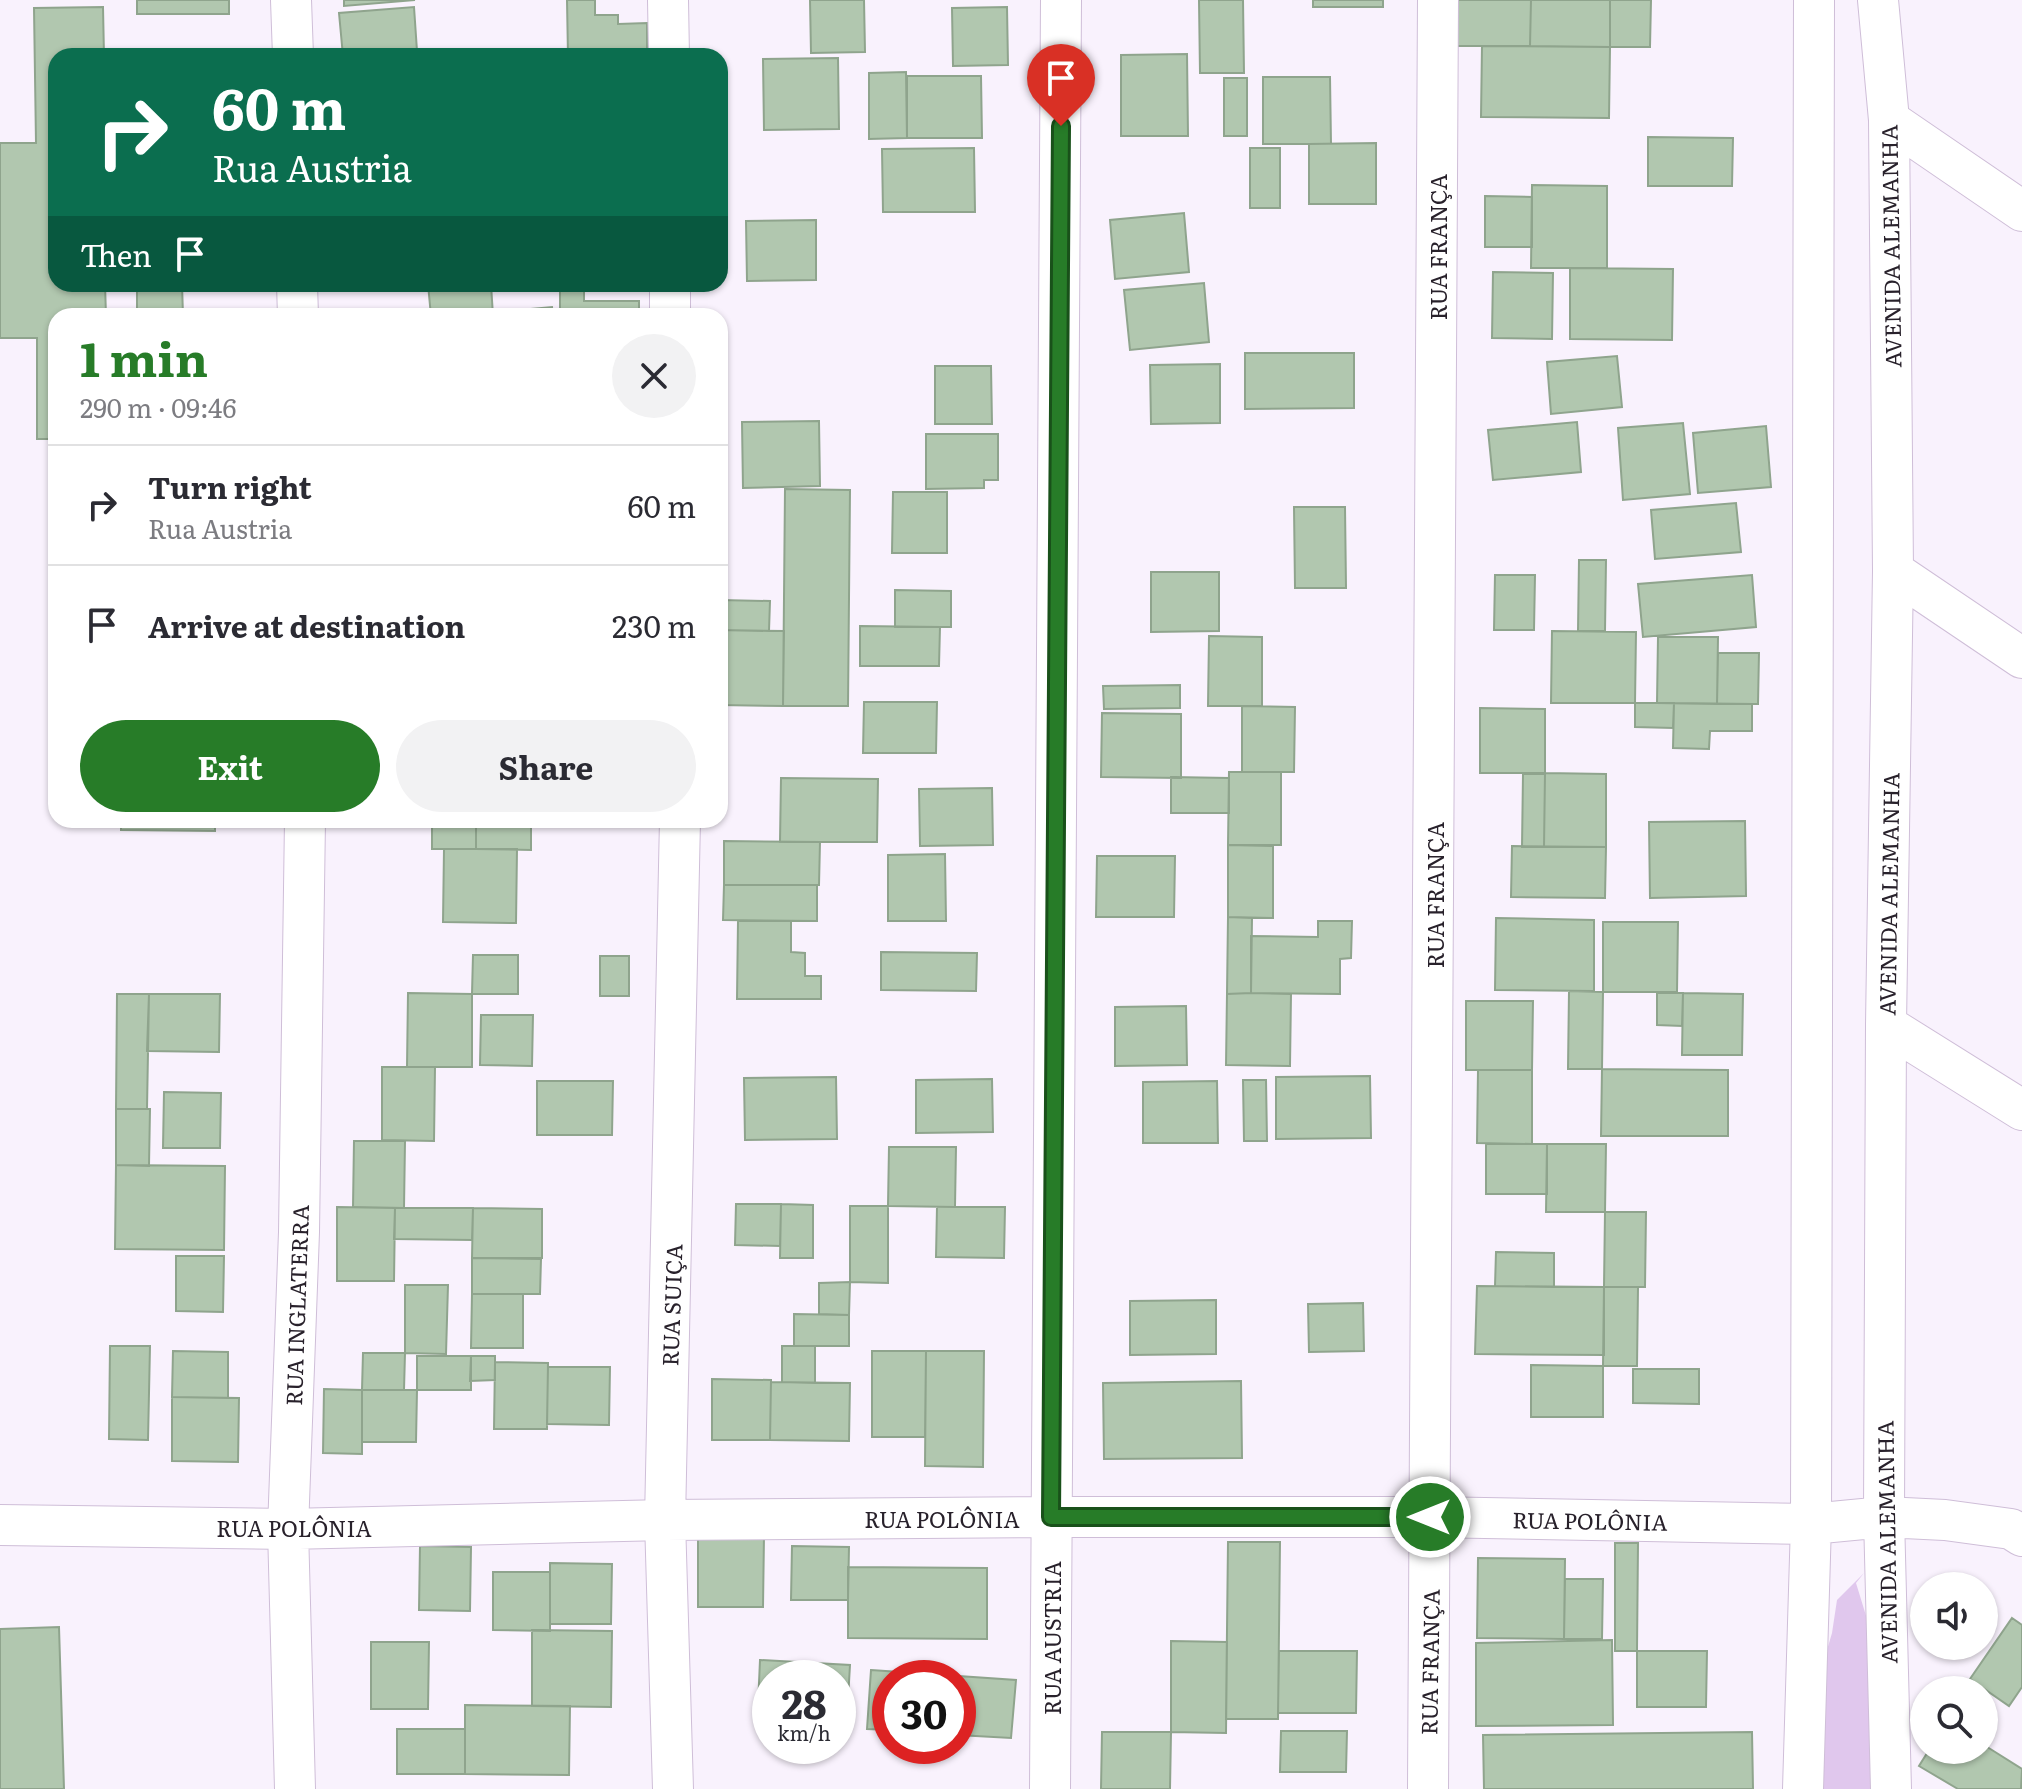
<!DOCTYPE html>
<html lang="en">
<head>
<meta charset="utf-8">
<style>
  body { margin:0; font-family:Literata,serif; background:#f2f2f3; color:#2b2b33; height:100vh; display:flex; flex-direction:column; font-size:30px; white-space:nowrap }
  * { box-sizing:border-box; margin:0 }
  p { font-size:26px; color:#7c7c81 }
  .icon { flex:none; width:44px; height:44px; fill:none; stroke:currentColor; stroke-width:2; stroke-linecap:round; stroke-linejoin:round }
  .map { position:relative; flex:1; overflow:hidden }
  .details { position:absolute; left:48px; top:308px; width:680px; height:520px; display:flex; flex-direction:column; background:#fff; border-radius:24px; box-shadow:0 2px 6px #0004 }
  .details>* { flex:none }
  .banner { position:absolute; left:48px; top:48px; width:680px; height:244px; border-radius:24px; box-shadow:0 2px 6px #0004; background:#0b6e4f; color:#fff; overflow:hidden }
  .fabs { position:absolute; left:1910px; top:1572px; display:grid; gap:16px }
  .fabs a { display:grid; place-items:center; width:88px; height:88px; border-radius:50%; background:#fff; box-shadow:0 2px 6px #0004; font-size:40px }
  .speed { position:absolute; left:752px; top:1660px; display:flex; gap:16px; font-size:40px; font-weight:700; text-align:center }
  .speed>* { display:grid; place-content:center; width:104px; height:104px; border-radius:50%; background:#fff; box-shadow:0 2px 6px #0004; line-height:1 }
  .speed small { font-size:20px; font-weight:400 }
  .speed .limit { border:12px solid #d22; background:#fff; color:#111 }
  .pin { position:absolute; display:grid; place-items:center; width:68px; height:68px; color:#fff; margin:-82px -34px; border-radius:50% 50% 50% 0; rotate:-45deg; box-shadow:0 0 8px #0007 }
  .pin .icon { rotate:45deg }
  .me { position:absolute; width:88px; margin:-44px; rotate:270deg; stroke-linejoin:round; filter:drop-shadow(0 0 6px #0008) }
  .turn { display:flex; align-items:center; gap:28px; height:168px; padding:0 32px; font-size:36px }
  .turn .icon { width:104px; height:104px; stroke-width:2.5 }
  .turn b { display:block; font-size:56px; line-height:68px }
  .then { display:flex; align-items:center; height:76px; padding:0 32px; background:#0003; gap:16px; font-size:30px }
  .round { display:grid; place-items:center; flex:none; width:84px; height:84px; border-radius:42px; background:#f2f2f3 }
  .overview { display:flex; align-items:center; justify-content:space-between; height:136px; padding:0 32px }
  h1 { font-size:48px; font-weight:700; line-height:60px; color:#277c28 }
  .button { display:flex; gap:16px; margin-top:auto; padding:16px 32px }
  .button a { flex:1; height:92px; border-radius:48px; background:#277c28; color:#fff; font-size:32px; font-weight:700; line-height:92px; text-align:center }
  .button a+a { background:#f2f2f3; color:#2b2b33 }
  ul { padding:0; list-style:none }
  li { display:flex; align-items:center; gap:24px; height:120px; padding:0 32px; border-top:2px solid #e1e1e2 }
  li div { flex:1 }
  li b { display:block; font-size:30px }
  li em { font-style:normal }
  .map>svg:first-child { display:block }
  .green { fill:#e0c7ed }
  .building { fill:#b1c7af; stroke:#8fa48d; stroke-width:2 }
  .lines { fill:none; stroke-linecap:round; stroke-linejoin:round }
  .street-casing { stroke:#cfbed8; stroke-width:42 }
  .street { stroke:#fff; stroke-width:40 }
  .route-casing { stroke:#19511a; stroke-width:20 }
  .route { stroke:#277c28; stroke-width:14 }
  .labels { text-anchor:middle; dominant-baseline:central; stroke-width:6; stroke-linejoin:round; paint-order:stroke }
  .street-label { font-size:22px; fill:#28212b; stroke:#fff }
</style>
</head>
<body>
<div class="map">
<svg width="2022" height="1789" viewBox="0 0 2022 1789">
  <rect width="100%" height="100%" fill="#f9f2fd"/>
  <path class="green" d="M1864,1573L1856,1583L1871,1632L1870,1743L1878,1789H1823L1820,1774L1822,1667L1832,1633L1837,1600Z"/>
  <path class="building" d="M137,0H229V14H137Z
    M344,0H415L344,6Z
    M567,0H595V15H618V24L647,23V56H568Z
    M810,0H864L865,52L811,53Z
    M1199,0H1243L1244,73H1200Z
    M1313,0H1383V7H1313Z
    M1455,0H1531L1530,46H1455Z
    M1531,0H1610V47L1530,46Z
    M1610,0H1651L1650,47H1610Z
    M103,7L104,56H56V284H105L106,316H56V439H37V338H0V143H36L34,8Z
    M414,7L417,51L343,56L339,13Z
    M1007,7L1008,65L953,66L952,8Z
    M1482,46L1610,47L1609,118L1481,117Z
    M1187,54L1188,136H1121V55Z
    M838,58L839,129L764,130L763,59Z
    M906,72L907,138L869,139V73Z
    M907,76H981L982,138H907Z
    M1263,77H1330L1331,144H1263Z
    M1224,78H1247V136H1224Z
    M1648,137L1733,138L1732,186H1648Z
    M1376,143V204H1309V144Z
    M974,148L975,212H883L882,149Z
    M1250,148H1280V208H1250Z
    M1532,185L1607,186V268H1531Z
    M1485,196L1532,197V247H1485Z
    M1184,213L1189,272L1115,279L1110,220Z
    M816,220V280L747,281L746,221Z
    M1570,268L1673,269L1672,340L1570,339Z
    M1493,272L1553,273L1552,339L1492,338Z
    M1204,283L1209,342L1130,350L1124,290Z
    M137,284H182L183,316H137Z
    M428,284H491L493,316H431Z
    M560,289H584V301H639V316H560Z
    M552,307L553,316H496V312Z
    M1245,353H1354V408L1245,409Z
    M1617,356L1622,407L1551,414L1547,362Z
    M1220,364V423L1151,424L1150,365Z
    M935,366H991L992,424H935Z
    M819,421L820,486L743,488L742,422Z
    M1577,422L1581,472L1493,480L1488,430Z
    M1683,423L1690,494L1623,500L1618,428Z
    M1766,426L1771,487L1698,493L1693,433Z
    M926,434H998V480H984V488L926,489Z
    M785,489L850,490L848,706H783Z
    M893,492H947V553H892Z
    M1736,503L1741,552L1655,559L1651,510Z
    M1294,507H1345L1346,588H1295Z
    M1579,560H1606L1605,631H1578Z
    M1151,572H1219V631L1151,632Z
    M1495,575H1535L1534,630H1494Z
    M1752,575L1756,627L1643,637L1638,584Z
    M895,590L951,591V627H895Z
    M720,600L770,601L769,631L720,630Z
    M860,626L940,627L939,666H860Z
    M720,630L784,631L783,706L720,705Z
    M1552,631L1636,632L1635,703H1551Z
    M1209,636L1262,637V706H1208Z
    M1658,637H1718L1717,704L1657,703Z
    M1718,653H1759L1758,704H1717Z
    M1180,685V708L1104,709L1103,686Z
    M864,702H937L936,753H863Z
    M1635,703H1674L1673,728L1635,727Z
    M1674,703L1752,704V731H1710L1709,749L1673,748Z
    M1242,706L1295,707L1294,772H1242Z
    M1480,708L1545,709V773H1480Z
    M1102,713L1181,714V778L1101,777Z
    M1229,772H1281V845H1228Z
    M1545,773L1606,774V847H1544Z
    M1523,774H1545L1544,847H1522Z
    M1171,777L1229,778V813H1171Z
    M781,778L878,779L877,842H780Z
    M992,788L993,845L920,846L919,789Z
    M121,820H215V831L121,830Z
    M432,820H476V849H432Z
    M476,820H531V850L476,849Z
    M1745,821L1746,896L1650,898L1649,822Z
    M724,841L820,842L819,885H724Z
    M1228,845L1273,846V918L1228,917Z
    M1512,846L1606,847L1605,898L1511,897Z
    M444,849H517L516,923L443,922Z
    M945,854L946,921H888V855Z
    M1097,856H1175L1174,917H1096Z
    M724,885H817V921L723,920Z
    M1228,917L1252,918L1251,993L1227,994Z
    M1496,918L1594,920V991L1495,990Z
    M738,921H791V952L805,953V976H821V999H737Z
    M1318,921H1352L1351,958L1340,959V994L1251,993V936L1318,937Z
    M1603,922H1678L1677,992H1603Z
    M881,952L977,953L976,991L881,990Z
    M473,955H518V994H472Z
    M600,956H629V996H600Z
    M1569,991L1603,992L1602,1069H1568Z
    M408,993L472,994V1067H407Z
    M1251,993L1291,994L1290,1066L1226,1065L1227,994Z
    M1657,993H1683L1682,1026L1657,1025Z
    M1683,993L1743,994L1742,1055H1682Z
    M117,994H149L147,1109H116Z
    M149,994H220L219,1052L147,1051Z
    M1466,1001H1533L1532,1070H1466Z
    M1186,1006L1187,1065L1115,1066V1007Z
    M481,1015H533L532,1066L480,1065Z
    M382,1067H435L434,1141L382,1140Z
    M1602,1069L1728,1070V1136H1601Z
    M1478,1070H1532V1144L1477,1143Z
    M1370,1076L1371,1138L1276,1139V1077Z
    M836,1077L837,1139L745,1140L744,1078Z
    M992,1079L993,1132L916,1133V1080Z
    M1243,1080H1266L1267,1141H1244Z
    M537,1081H613L612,1135H537Z
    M1217,1081L1218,1143H1143V1082Z
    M164,1092L221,1093L220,1148H163Z
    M116,1109H150L149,1166L116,1165Z
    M354,1141H405L404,1208L353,1207Z
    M1486,1144H1547V1194H1486Z
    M1547,1144H1606L1605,1212H1546Z
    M889,1147H956L955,1207L888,1206Z
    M116,1165L225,1166L224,1250L115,1249Z
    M736,1204H781L780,1246L735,1245Z
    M781,1204L813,1205V1258H780Z
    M850,1206H888V1283L850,1282Z
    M337,1207L395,1208L394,1281H337Z
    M937,1207H1005L1004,1258L936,1257Z
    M395,1208H473L472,1240L394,1239Z
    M473,1208L542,1209V1258H472Z
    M1605,1212H1646L1645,1287H1604Z
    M1496,1252L1554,1253V1287L1495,1286Z
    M176,1256H224L223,1312L176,1311Z
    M472,1258L541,1259L540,1294H472Z
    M850,1282L849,1315L819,1314V1283Z
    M405,1285H448L446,1354L405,1353Z
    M1477,1286L1604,1287V1355L1475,1354Z
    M1604,1287H1638L1637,1366H1603Z
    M472,1294H523V1348H471Z
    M1216,1300V1354L1130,1355V1301Z
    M1363,1303L1364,1351L1309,1352L1308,1304Z
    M794,1314L849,1315V1346H794Z
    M110,1346H150L148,1440L109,1439Z
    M782,1346H815V1383L782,1382Z
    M173,1351L228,1352V1398L172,1397Z
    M872,1351H926L925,1437H872Z
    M926,1351H984L983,1467L925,1466Z
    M363,1353H405L404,1390H362Z
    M417,1356H471V1390H417Z
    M471,1356H495V1380L470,1381Z
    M495,1362L548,1363L547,1429H494Z
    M1531,1365L1603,1366V1417H1531Z
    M548,1367H610L609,1425L547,1424Z
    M1633,1369H1699V1404L1633,1403Z
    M712,1379L771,1380L770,1440H712Z
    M1241,1381L1242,1458L1104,1459L1103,1383Z
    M771,1382L850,1383L849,1441L770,1440Z
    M324,1389L362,1390V1454L323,1453Z
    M362,1390H417L416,1442H362Z
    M172,1397L239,1398L238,1462L172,1461Z
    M698,1535H764L763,1607H698Z
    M1228,1542H1280L1278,1719H1226Z
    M1615,1543H1638L1637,1651H1615Z
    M420,1546L471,1547L470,1611L419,1610Z
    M792,1546L849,1547L848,1600H791Z
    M1478,1558L1565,1559L1564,1639L1477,1638Z
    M550,1563L612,1564L611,1624H550Z
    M848,1567L987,1568V1639L848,1638Z
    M493,1572H550V1631L493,1630Z
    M1565,1579H1603L1602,1639H1564Z
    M2012,1618L2022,1625V1687L2009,1706L1970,1679Z
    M59,1627L64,1789H0V1629Z
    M532,1630L612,1631L611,1707L532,1706Z
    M1612,1640L1613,1725L1476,1726V1643Z
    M1171,1641L1227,1642L1226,1733L1171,1732Z
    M371,1642H429L428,1709H371Z
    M1279,1651H1357L1356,1713H1278Z
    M1637,1651H1707L1706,1707H1637Z
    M760,1660L850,1665L846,1734L838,1733V1678H770V1730L757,1729Z
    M871,1670L1016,1680L1011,1738L958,1735V1678H890V1730L867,1729Z
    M465,1705L570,1706L569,1775L465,1774Z
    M397,1729H465V1774H397Z
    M1281,1731H1347L1346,1772H1280Z
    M1102,1732H1171L1170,1789H1101Z
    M1752,1732L1753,1789H1484L1483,1735Z
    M1984,1745L2022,1769L2021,1789H1958L1919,1766L1929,1750H1984Z"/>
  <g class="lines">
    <defs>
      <path id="street" d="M291,0L293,56
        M668,0L669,56
        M1878,0L1889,120L1893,571L1886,1025L1884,1517L1891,1789
        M1889,120L2022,211
        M297,284L298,316
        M670,284V316
        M1893,571L2022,658
        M1886,1025L2022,1110
        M0,1525L288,1529L665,1520L1051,1517H1430L1811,1524L1884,1517L1945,1520L2011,1529L2022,1536
        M295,1789L288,1529L299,1232L305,820
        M673,1789L665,1520L680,820
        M1050,1789L1061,0
        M1428,1789L1438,0
        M1803,1789L1811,1524L1814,0"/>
    </defs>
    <use href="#street" class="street-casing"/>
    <use href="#street" class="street"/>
  </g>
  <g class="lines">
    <defs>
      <path id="route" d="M1061,126L1051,1517H1430"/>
    </defs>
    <use href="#route" class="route-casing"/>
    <use href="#route" class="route"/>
  </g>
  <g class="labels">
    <g class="street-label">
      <text transform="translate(1890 246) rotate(-91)">AVENIDA ALEMANHA</text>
      <text transform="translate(1437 247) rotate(-90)">RUA FRANÇA</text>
      <text transform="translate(1888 894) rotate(-89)">AVENIDA ALEMANHA</text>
      <text transform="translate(1434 895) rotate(-90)">RUA FRANÇA</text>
      <text transform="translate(296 1305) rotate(-88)">RUA INGLATERRA</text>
      <text transform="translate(671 1305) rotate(-88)">RUA SUIÇA</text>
      <text x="942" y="1518">RUA POLÔNIA</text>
      <text transform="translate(1590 1520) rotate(1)">RUA POLÔNIA</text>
      <text x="294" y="1527">RUA POLÔNIA</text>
      <text transform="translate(1886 1542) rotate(-91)">AVENIDA ALEMANHA</text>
      <text transform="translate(1051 1638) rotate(-90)">RUA AUSTRIA</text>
      <text transform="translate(1429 1662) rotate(-89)">RUA FRANÇA</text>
    </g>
  </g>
</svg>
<div class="fabs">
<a><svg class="icon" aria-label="sound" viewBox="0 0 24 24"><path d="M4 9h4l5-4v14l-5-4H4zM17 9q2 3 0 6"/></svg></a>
<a><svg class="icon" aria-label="search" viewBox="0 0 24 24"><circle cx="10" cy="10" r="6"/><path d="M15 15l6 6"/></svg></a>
</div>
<div class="speed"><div>28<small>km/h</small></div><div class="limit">30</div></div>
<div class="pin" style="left:1061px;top:126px;background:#d93025"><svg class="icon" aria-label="arrive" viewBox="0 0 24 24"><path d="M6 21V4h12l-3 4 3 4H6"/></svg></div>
<svg class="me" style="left:1430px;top:1517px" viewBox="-20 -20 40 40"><circle r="17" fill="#277c28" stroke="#fff" stroke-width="3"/><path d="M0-11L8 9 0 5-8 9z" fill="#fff"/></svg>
<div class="banner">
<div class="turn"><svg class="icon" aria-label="right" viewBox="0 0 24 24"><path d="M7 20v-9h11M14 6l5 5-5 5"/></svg><div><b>60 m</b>Rua Austria</div></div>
<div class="then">Then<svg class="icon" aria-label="arrive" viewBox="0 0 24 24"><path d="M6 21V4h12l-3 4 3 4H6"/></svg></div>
</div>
<section class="details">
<div class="overview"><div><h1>1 min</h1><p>290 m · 09:46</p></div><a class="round"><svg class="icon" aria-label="close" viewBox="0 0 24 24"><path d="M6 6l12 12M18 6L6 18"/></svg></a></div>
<ul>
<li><svg class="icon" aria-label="right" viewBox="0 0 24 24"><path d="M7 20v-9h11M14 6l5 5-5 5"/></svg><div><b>Turn right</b><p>Rua Austria</p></div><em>60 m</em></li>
<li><svg class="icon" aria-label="arrive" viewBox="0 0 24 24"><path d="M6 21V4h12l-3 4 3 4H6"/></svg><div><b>Arrive at destination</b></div><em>230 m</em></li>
</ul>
<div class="button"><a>Exit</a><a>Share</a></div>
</section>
</div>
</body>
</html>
